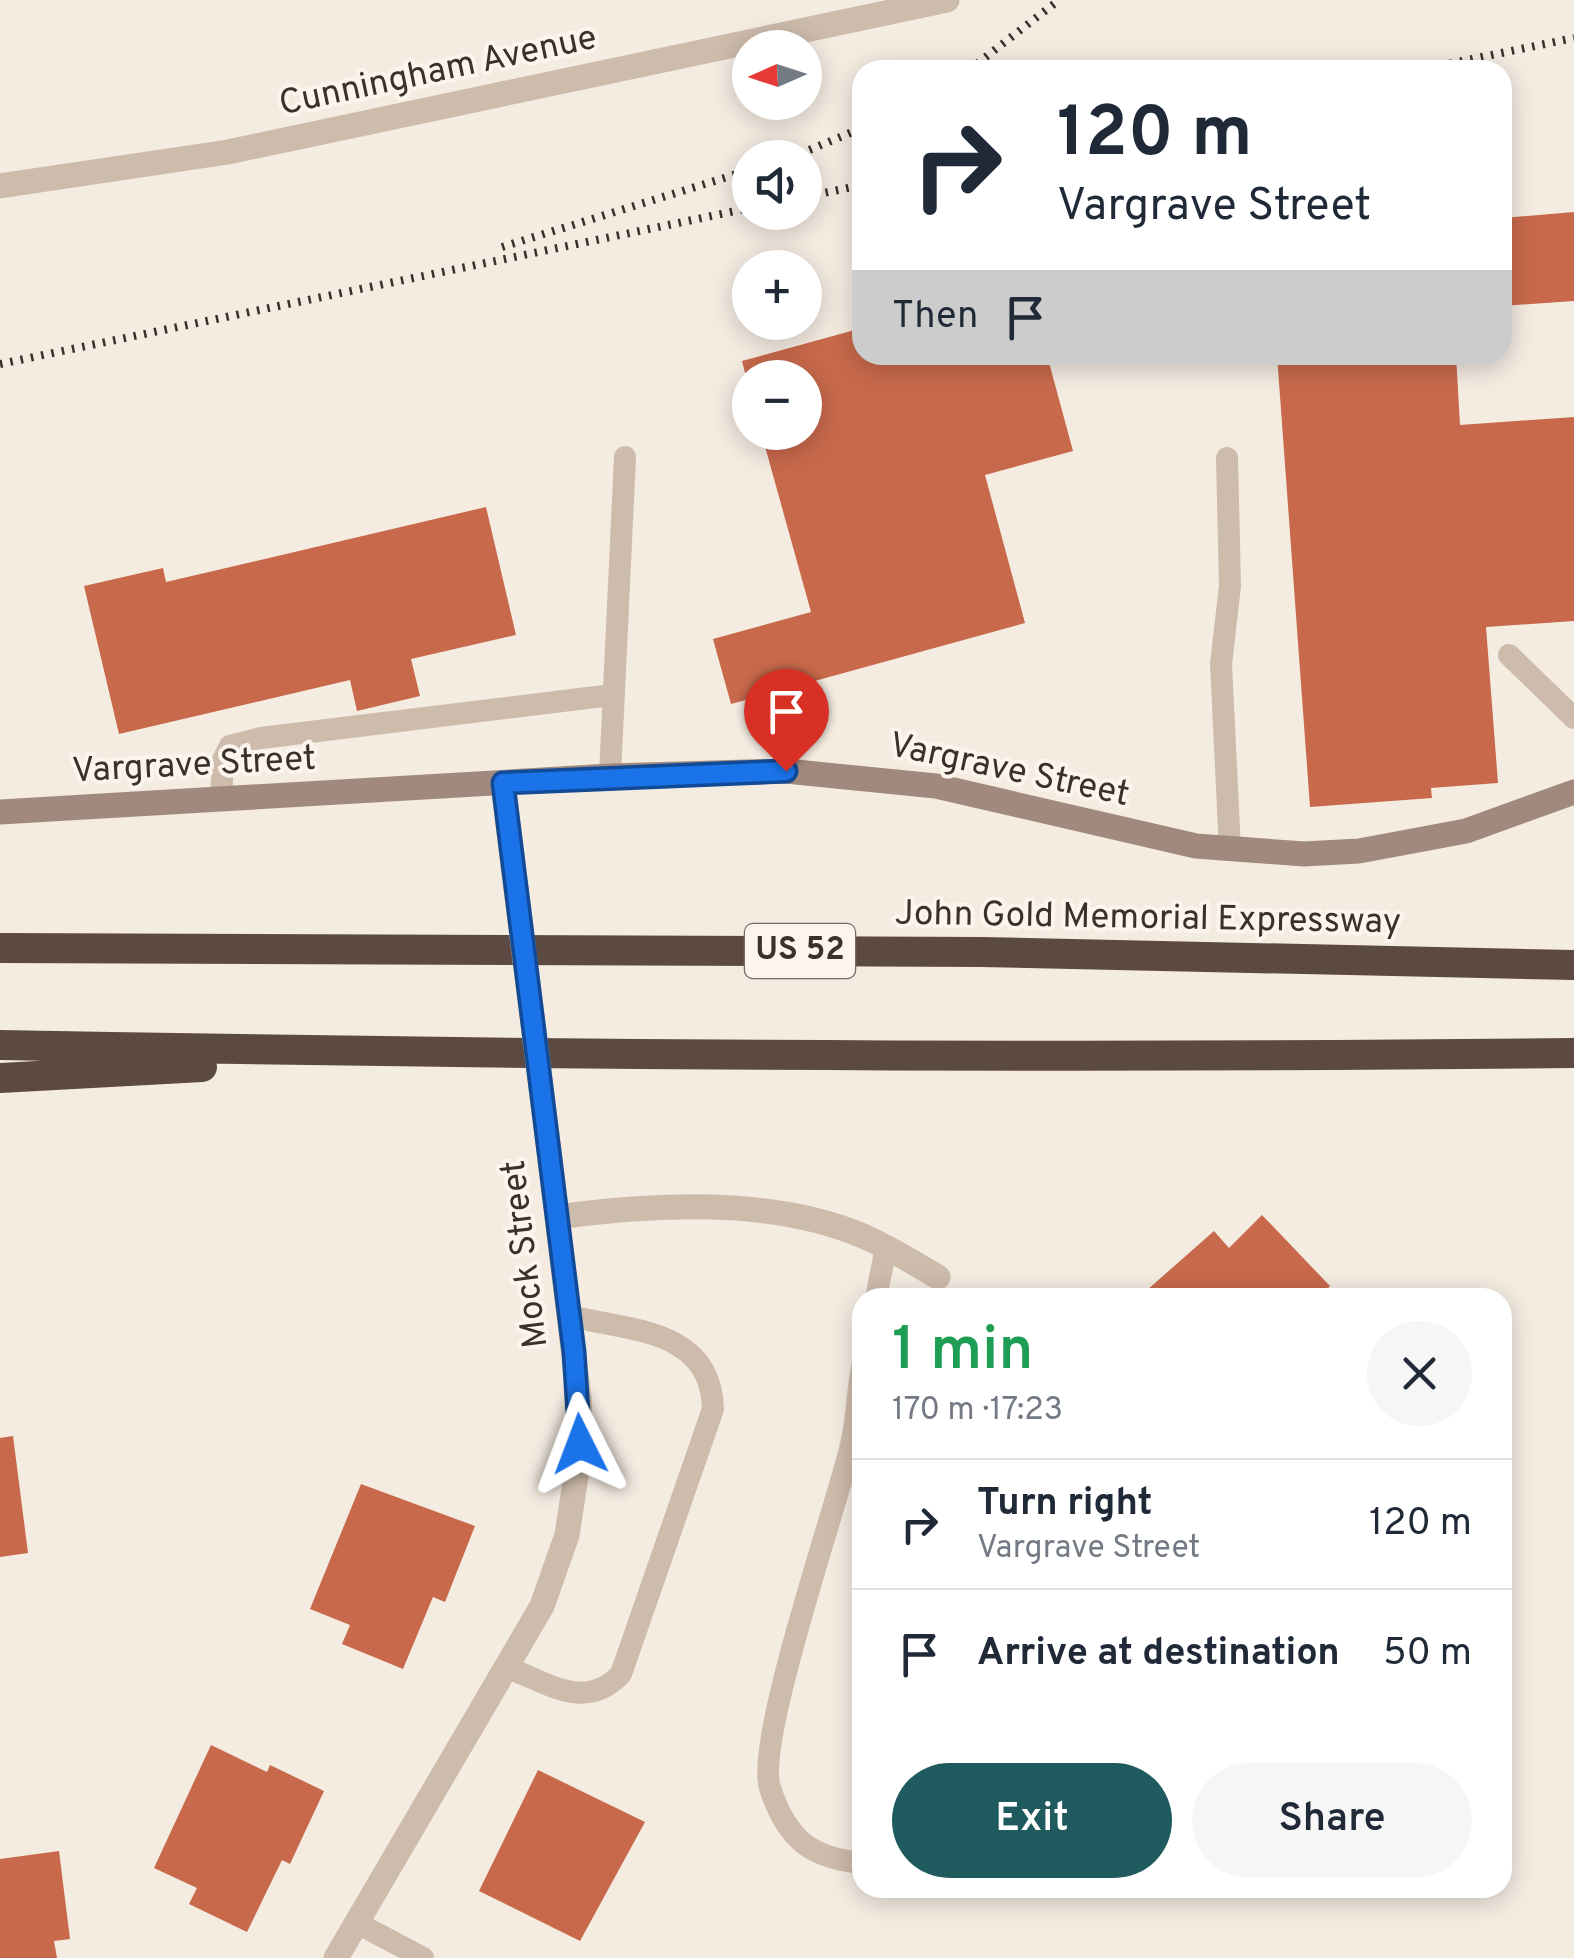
<!DOCTYPE html>
<html lang="en">
<head>
<meta charset="utf-8">
<style>
  body { margin:0; font-family:Overpass,sans-serif; background:#f6f6f7; color:#1f2937; height:100vh; display:flex; flex-direction:column; font-size:38px; white-space:nowrap }
  * { box-sizing:border-box; margin:0 }
  p { font-size:32px; color:#747a83 }
  .icon { flex:none; width:55px; height:55px; fill:none; stroke:currentColor; stroke-width:2; stroke-linecap:round; stroke-linejoin:round }
  .map { position:relative; flex:1; overflow:hidden }
  .sheet { position:absolute; left:852px; top:1288px; width:660px; height:610px; display:flex; flex-direction:column; background:#fff; border-radius:30px; box-shadow:0 5px 25px #0003 }
  .sheet>* { flex:none }
  .top-card { position:absolute; left:852px; top:60px; width:660px; height:305px; border-radius:30px; box-shadow:0 5px 25px #0003; background:#fff; color:#1f2937; overflow:hidden }
  .needle { width:65px; rotate:267deg }
  .controls { position:absolute; left:732px; top:30px; display:grid; gap:20px }
  .controls a { display:grid; place-items:center; width:90px; height:90px; border-radius:50%; background:#fff; box-shadow:0 5px 25px #0003; font-size:50px }
  .pin { position:absolute; display:grid; place-items:center; width:85px; height:85px; color:#fff; margin:-102px -42px; border-radius:50% 50% 50% 0; rotate:-45deg; box-shadow:0 0 10px #0007 }
  .pin .icon { rotate:45deg }
  .me { position:absolute; width:110px; margin:-55px; rotate:357deg; stroke-linejoin:round; filter:drop-shadow(0 0 8px #0008) }
  .turn { display:flex; align-items:center; gap:35px; height:210px; padding:0 40px; font-size:45px }
  .turn .icon { width:130px; height:130px; stroke-width:2.5 }
  .turn b { display:block; font-size:70px; line-height:85px }
  .then { display:flex; align-items:center; height:95px; padding:0 40px; background:#0003; gap:20px; font-size:38px }
  .round { display:grid; place-items:center; flex:none; width:105px; height:105px; border-radius:52px; background:#f6f6f7 }
  .head { display:flex; align-items:center; justify-content:space-between; height:170px; padding:0 40px }
  h1 { font-size:60px; font-weight:600; line-height:75px; color:#1e9e55 }
  .primary-button { display:flex; gap:20px; margin-top:auto; padding:20px 40px }
  .primary-button a { flex:1; height:115px; border-radius:60px; background:#1f5a5e; color:#fff; font-size:40px; font-weight:600; line-height:115px; text-align:center }
  .primary-button a+a { background:#f6f6f7; color:#1f2937 }
  ul { padding:0; list-style:none }
  li { display:flex; align-items:center; gap:30px; height:130px; padding:0 40px; border-top:2px solid #e0e1e3 }
  li div { flex:1 }
  li b { display:block; font-size:38px }
  li em { font-style:normal }
  .map>svg:first-child { display:block }
  .building { fill:#c8694b }
  .lines { fill:none; stroke-linecap:round; stroke-linejoin:round }
  .lane { stroke:#cdbbac; stroke-width:22 }
  .street { stroke:#cdbbac; stroke-width:25 }
  .secondary { stroke:#a18a7d; stroke-width:25 }
  .highway { stroke:#5c4a42; stroke-width:30 }
  .rail { stroke:#3b302b; stroke-width:8; stroke-dasharray:2.5 8; stroke-linecap:butt }
  .street-bridge { stroke:#cdbbac; stroke-width:25 }
  .route-casing { stroke:#114b97; stroke-width:25 }
  .route { stroke:#1a73e8; stroke-width:18 }
  .labels { text-anchor:middle; dominant-baseline:central; stroke-width:8; stroke-linejoin:round; paint-order:stroke }
  .shield { fill:#fbf5ee; stroke:#756b66; stroke-width:2.5 }
  .shield-label { font-size:32px; font-weight:bold; fill:#3b302b }
  .street-label { font-size:35px; fill:#3b302b; stroke:#fbf5ee }
</style>
</head>
<body>
<div class="map">
<svg width="1574" height="1958" viewBox="0 0 1574 1958">
  <rect width="100%" height="100%" fill="#f4ebe1"/>
  <path class="building" d="M1574,212V301L1502,306V218Z
    M862,328V355H1047L1073,451L985,475L1025,623L731,704L713,639L811,612L761,432H805V378H750L749,388L742,361Z
    M1277,355H1456L1460,425L1574,417V621L1486,627L1498,783L1431,788L1432,798L1310,807Z
    M486,507L516,635L411,659L420,696L357,711L350,680L119,734L84,586L163,568L166,582Z
    M1262,1215L1330,1286L1319,1298H1138L1214,1231L1229,1248Z
    M13,1436L28,1553L0,1557V1438Z
    M361,1484L475,1526L445,1602L433,1597L403,1669L342,1644L350,1625L310,1609Z
    M211,1745L267,1772L270,1765L324,1791L290,1864L282,1860L247,1932L189,1904L197,1888L154,1868Z
    M538,1770L645,1822L580,1941L479,1891Z
    M59,1851L70,1939L54,1941L57,1958H0V1859Z"/>
  <g class="lines">
    <path class="lane" d="M1227,458L1230,586L1221,664L1230,850
      M1509,655L1574,718
      M610,776L625,457
      M221,800L223,760L230,746L261,738L612,695
      M876,1298L886,1247
      M862,1367C857,1394 857,1422 850,1449C835,1511 755,1742 770,1788C787,1840 811,1858 862,1863
      M506,1667C548,1683 585,1712 621,1674L713,1409C711,1329 631,1331 570,1316
      M357,1923L423,1958"/>
    <path class="street" d="M0,186L228,152L947,0
      M503,783L513,866
      M557,1217C653,1204 772,1197 863,1236C890,1248 914,1263 938,1277
      M336,1958L542,1606L567,1535L581,1444L579,1398L547,1135"/>
    <path class="secondary" d="M0,812L610,776L786,771L936,786L1196,846L1304,854L1359,851L1466,831L1574,792"/>
    <path class="highway" d="M0,948L981,952L1574,965
      M0,1045C525,1055 1049,1059 1574,1053
      M0,1078L202,1067"/>
    <path class="rail" d="M969,70L1059,0
      M1419,70L1574,38
      M790,158L862,128
      M805,197L862,185
      M502,247L750,170
      M0,364L750,208"/>
    <path class="street-bridge" d="M513,866L547,1135"/>
  </g>
  <g class="lines">
    <defs>
      <path id="route" d="M580,1444L574,1352L503,783L786,771"/>
    </defs>
    <use href="#route" class="route-casing"/>
    <use href="#route" class="route"/>
  </g>
  <g class="labels">
    <rect class="shield" x="745" y="924" width="110" height="54" rx="8"/>
    <g class="shield-label">
      <text x="800" y="951">US 52</text>
    </g>
    <g class="street-label">
      <text transform="translate(438 72) rotate(-12)">Cunningham Avenue</text>
      <text transform="translate(194 766) rotate(-3)">Vargrave Street</text>
      <text transform="translate(1009 771) rotate(12)">Vargrave Street</text>
      <text transform="translate(1148 919) rotate(1)">John Gold Memorial Expressway</text>
      <text transform="translate(526 1254) rotate(-97)">Mock Street</text>
    </g>
  </g>
</svg>
<div class="controls">
<a><svg class="needle" viewBox="-14 -14 28 28"><path d="M0-13l5 13h-10z" fill="#e53935"/><path d="M0 13l5-13h-10z" fill="#747a83"/></svg></a>
<a><svg class="icon" aria-label="sound" viewBox="0 0 24 24"><path d="M4 9h4l5-4v14l-5-4H4zM17 9q2 3 0 6"/></svg></a>
<a>+</a>
<a>−</a>
</div>
<div class="pin" style="left:786px;top:771px;background:#d93025"><svg class="icon" aria-label="arrive" viewBox="0 0 24 24"><path d="M6 21V4h12l-3 4 3 4H6"/></svg></div>
<svg class="me" style="left:580px;top:1444px" viewBox="-20 -20 40 40"><path d="M0-17L14 15 0 8-14 15z" fill="#1a73e8" stroke="#fff" stroke-width="4"/></svg>
<div class="top-card">
<div class="turn"><svg class="icon" aria-label="right" viewBox="0 0 24 24"><path d="M7 20v-9h11M14 6l5 5-5 5"/></svg><div><b>120 m</b>Vargrave Street</div></div>
<div class="then">Then<svg class="icon" aria-label="arrive" viewBox="0 0 24 24"><path d="M6 21V4h12l-3 4 3 4H6"/></svg></div>
</div>
<section class="sheet">
<div class="head"><div><h1>1 min</h1><p>170 m · 17:23</p></div><a class="round"><svg class="icon" aria-label="close" viewBox="0 0 24 24"><path d="M6 6l12 12M18 6L6 18"/></svg></a></div>
<ul>
<li><svg class="icon" aria-label="right" viewBox="0 0 24 24"><path d="M7 20v-9h11M14 6l5 5-5 5"/></svg><div><b>Turn right</b><p>Vargrave Street</p></div><em>120 m</em></li>
<li><svg class="icon" aria-label="arrive" viewBox="0 0 24 24"><path d="M6 21V4h12l-3 4 3 4H6"/></svg><div><b>Arrive at destination</b></div><em>50 m</em></li>
</ul>
<div class="primary-button"><a>Exit</a><a>Share</a></div>
</section>
</div>
</body>
</html>
